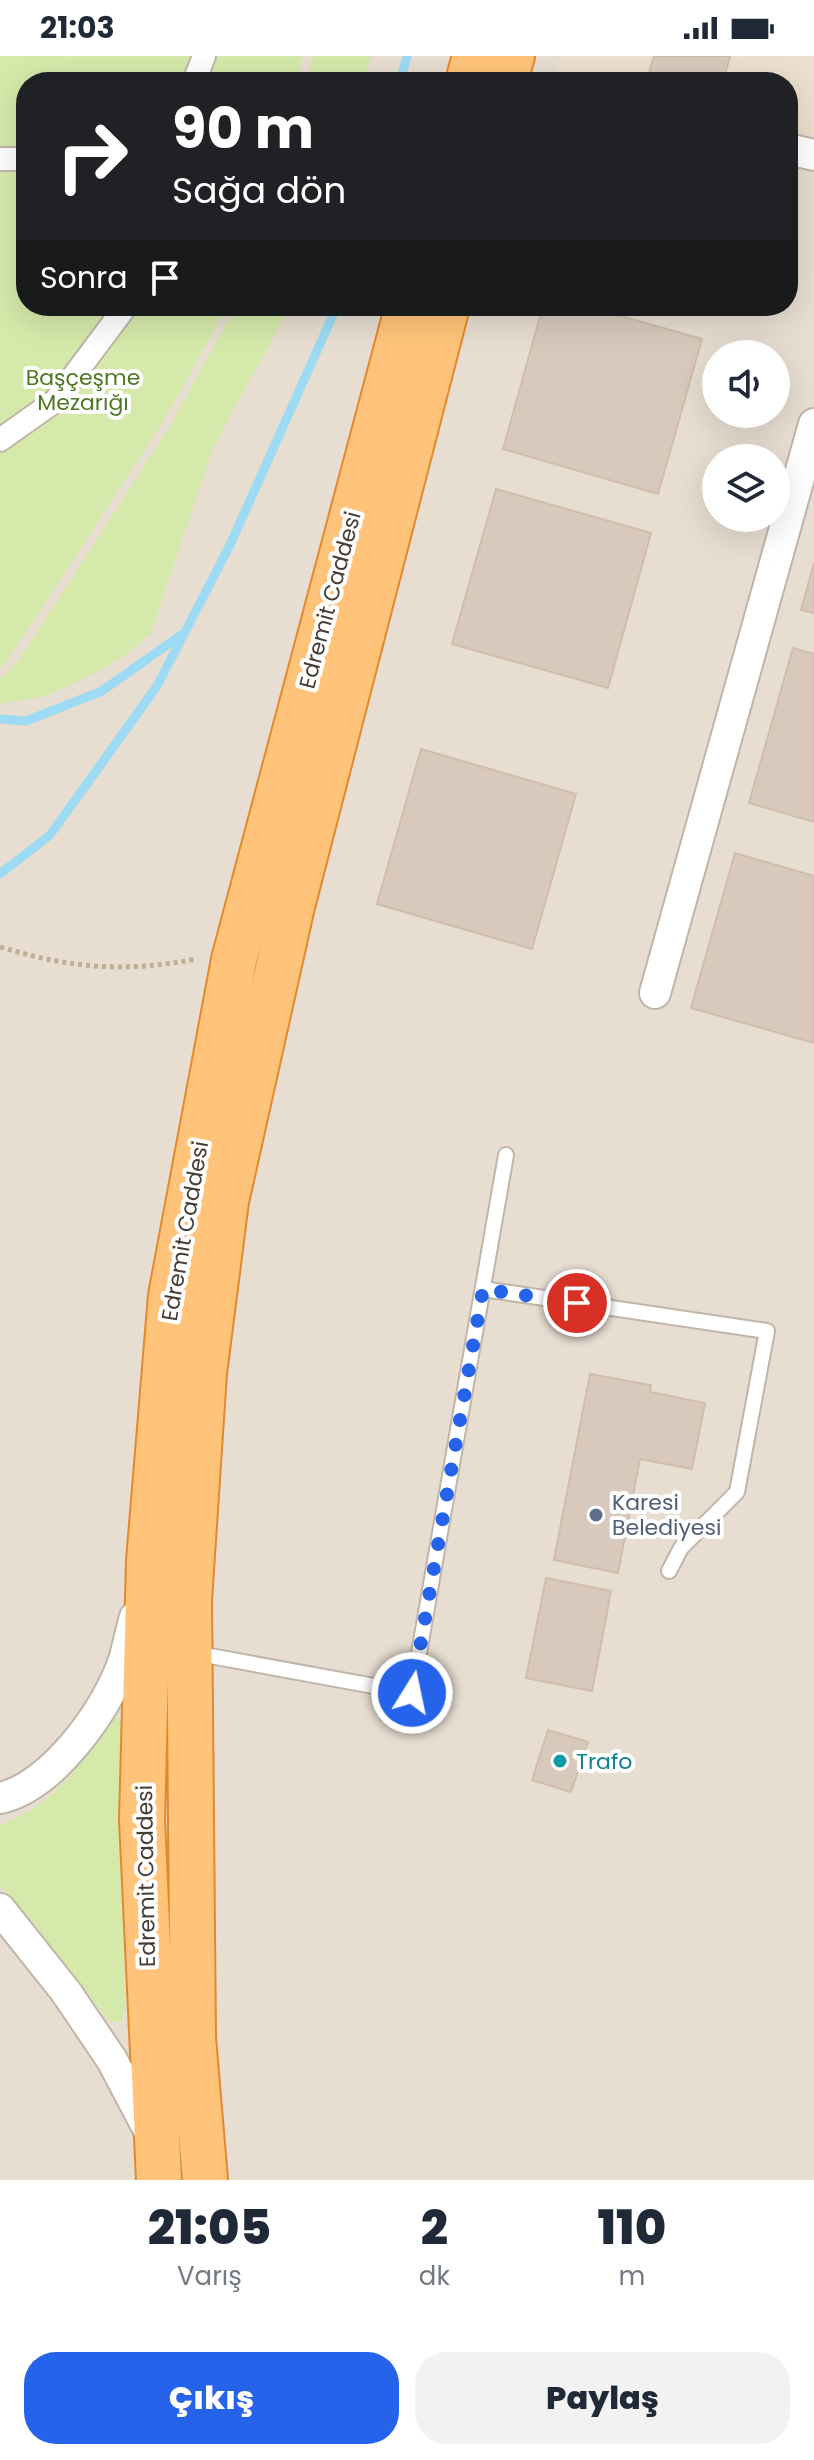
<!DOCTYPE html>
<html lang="tr">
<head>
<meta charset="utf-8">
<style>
  body { margin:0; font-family:Poppins,sans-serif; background:#f2f2f3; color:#1f2937; height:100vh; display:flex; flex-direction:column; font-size:30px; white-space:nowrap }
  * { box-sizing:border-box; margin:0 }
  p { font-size:26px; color:#747a83 }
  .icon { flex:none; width:44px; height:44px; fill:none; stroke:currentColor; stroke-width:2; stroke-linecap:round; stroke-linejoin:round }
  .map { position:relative; height:2124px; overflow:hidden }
  .details { display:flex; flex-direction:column; background:#fff; flex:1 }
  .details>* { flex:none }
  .hud { position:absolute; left:16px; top:16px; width:782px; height:244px; border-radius:32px; box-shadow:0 8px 32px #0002; background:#202124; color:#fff; overflow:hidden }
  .buttons { position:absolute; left:702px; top:284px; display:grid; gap:16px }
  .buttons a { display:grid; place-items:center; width:88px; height:88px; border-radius:50%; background:#fff; box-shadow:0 8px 32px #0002; font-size:40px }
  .pin { position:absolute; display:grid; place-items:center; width:68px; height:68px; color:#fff; margin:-34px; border:4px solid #fff; border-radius:50%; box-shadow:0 2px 8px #0007 }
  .me { position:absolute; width:88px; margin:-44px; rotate:10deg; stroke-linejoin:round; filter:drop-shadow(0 0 6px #0008) }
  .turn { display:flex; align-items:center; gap:28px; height:168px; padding:0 24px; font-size:36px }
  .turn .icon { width:104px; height:104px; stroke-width:2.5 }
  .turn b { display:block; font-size:56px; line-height:68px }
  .then { display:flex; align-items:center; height:76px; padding:0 24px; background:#0003; gap:16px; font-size:30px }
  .eta { display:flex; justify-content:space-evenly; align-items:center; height:136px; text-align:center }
  .eta b { font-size:48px; font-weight:800; line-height:56px }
  .action { display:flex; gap:16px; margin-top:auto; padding:16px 24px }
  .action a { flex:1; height:92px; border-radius:32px; background:#2563eb; color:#fff; font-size:32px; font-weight:800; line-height:92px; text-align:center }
  .action a+a { background:#f2f2f3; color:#1f2937 }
  .status { display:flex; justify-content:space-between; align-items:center; height:56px; padding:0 40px; background:#fff; direction:ltr }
  .status svg { height:22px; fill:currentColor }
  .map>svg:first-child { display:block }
  .residential { fill:#e7ddd1; fill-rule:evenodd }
  .education { fill:#eddfcd }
  .green { fill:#d5e9aa }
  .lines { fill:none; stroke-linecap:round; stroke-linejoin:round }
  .stream { stroke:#9cdbf3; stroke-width:9 }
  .building { fill:#d8c9bc; stroke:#d0bdac; stroke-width:2 }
  .service-casing { stroke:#c1b5a9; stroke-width:18 }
  .pedestrian-casing { stroke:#c1b5a9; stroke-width:26 }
  .minor-casing { stroke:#c1b5a9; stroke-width:34 }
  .trunk-casing { stroke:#e3892d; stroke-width:48 }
  .path { stroke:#c1ac96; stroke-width:5; stroke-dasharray:4 4; stroke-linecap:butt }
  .service { stroke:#fff; stroke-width:14 }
  .pedestrian { stroke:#fff; stroke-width:22 }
  .minor { stroke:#fff; stroke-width:30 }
  .trunk { stroke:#ffc479; stroke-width:44 }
  .route { stroke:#2563eb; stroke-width:14; stroke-dasharray:0 25.2 }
  .service-dot { fill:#5c6f8a; stroke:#fff; stroke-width:3 }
  .culture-dot { fill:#0f9aa8; stroke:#fff; stroke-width:3 }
  .labels { text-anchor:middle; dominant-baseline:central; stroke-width:8; stroke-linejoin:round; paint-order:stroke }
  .park-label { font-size:22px; fill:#4f7825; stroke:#fff }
  .street-label { font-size:22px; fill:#453c33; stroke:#fff }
  .service-label { font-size:22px; fill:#4e5e75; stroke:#fff; text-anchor:start }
  .culture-label { font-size:22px; fill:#0d838f; stroke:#fff; text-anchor:start }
</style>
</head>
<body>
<div class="status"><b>21:03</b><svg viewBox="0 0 49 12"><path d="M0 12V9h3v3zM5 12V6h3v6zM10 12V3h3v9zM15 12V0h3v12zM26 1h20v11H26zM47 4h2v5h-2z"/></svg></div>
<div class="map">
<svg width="814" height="2124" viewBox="0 0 814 2124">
  <rect width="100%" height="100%" fill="#f3ece4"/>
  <path class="residential" d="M0,0H814V2124H0ZM26,26H788V250H26ZM716,298H776V358H716ZM716,402H776V462H716Z"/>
  <path class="education" d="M560,0H814V78L788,72V26H583L555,20Z"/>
  <path class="green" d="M0,0H303L297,26H26V250H228L163,366L9,602L0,613Z
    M312,0H371L363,26H307Z
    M236,250H290L213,392L151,577L127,598L89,620L46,640L0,648V622L18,605L170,370Z
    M116,1660L121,1668L125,1955L121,1966L109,1965L28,1860L0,1830V1769C53,1750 85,1705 116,1660Z"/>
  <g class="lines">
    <path class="stream" d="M400,26L407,0
      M0,663L26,665L102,635L181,579
      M0,818L50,779L157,630L230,489L337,250"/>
  </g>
  <path class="building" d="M654,0H730L723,26H669L648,20Z
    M543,250H586L702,283L658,438L503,393Z
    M496,433L651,477L608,632L452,588Z
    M814,507V557L801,554Z
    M793,592L814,598V766L749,747Z
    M421,693L576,738L532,893L377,848Z
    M735,797L814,820V987L691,952Z
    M590,1318L651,1329L650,1336L705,1347L692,1413L640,1403L618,1517L554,1504Z
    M546,1522L611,1535L592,1635L526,1622Z
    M548,1674L588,1686L571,1736L532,1724Z"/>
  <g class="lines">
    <defs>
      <path id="service" d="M483,1233L767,1275L737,1436L681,1492L669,1515
        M194,1597L412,1637L506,1099"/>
      <path id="pedestrian" d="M194,26L204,0
        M0,103H26
        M0,384L55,345L126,250"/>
      <path id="minor" d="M788,93L814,99
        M655,937L814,368
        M0,1742C52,1731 108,1653 124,1604C128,1590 131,1575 135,1561
        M0,1853L66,1936L112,2004L152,2080"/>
      <path id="trunk" d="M468,26L475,0
        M504,26L512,0
        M159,2124L142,1763L149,1505L171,1240L234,904L408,250
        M205,2124L193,1982L189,1544L204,1317L226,1145L292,850L447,250"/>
    </defs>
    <use href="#service" class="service-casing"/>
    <use href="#pedestrian" class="pedestrian-casing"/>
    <use href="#minor" class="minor-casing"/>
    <use href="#trunk" class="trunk-casing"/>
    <path class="path" d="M0,891C71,912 123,917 196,903"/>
    <use href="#service" class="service"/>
    <use href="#pedestrian" class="pedestrian"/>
    <use href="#minor" class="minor"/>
    <use href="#trunk" class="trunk"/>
  </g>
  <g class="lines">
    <path class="route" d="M412,1637L483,1233L577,1247"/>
  </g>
  <circle class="service-dot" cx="596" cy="1459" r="8"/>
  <circle class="culture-dot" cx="560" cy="1705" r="8"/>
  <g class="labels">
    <g class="park-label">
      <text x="83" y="321">Başçeşme<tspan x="83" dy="25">Mezarığı</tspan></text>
    </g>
    <g class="street-label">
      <text transform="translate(330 544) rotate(-75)">Edremit Caddesi</text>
      <text transform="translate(185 1175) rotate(-80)">Edremit Caddesi</text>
      <text transform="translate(146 1820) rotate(-91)">Edremit Caddesi</text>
    </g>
    <g class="service-label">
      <text x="612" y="1446">Karesi<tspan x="612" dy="25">Belediyesi</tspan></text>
    </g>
    <g class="culture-label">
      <text x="576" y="1705">Trafo</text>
    </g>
  </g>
</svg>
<div class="buttons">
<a><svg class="icon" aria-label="sound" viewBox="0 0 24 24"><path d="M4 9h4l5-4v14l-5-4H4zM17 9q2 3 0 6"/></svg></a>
<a><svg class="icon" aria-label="layers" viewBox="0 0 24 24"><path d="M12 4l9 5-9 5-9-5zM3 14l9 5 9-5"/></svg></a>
</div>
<div class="pin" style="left:577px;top:1247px;background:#d93025"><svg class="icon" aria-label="arrive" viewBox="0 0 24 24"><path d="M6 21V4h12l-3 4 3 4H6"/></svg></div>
<svg class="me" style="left:412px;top:1637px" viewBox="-20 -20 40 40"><circle r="17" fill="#2563eb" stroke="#fff" stroke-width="3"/><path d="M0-11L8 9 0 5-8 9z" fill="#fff"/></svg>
<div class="hud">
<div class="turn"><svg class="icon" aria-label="right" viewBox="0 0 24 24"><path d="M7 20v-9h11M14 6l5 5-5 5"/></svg><div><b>90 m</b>Sağa dön</div></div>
<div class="then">Sonra<svg class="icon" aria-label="arrive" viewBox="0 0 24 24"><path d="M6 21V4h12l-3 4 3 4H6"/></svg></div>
</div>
</div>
<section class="details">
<div class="eta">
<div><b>21:05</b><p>Varış</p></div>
<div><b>2</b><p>dk</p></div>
<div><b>110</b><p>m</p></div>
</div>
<div class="action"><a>Çıkış</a><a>Paylaş</a></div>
</section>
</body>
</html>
